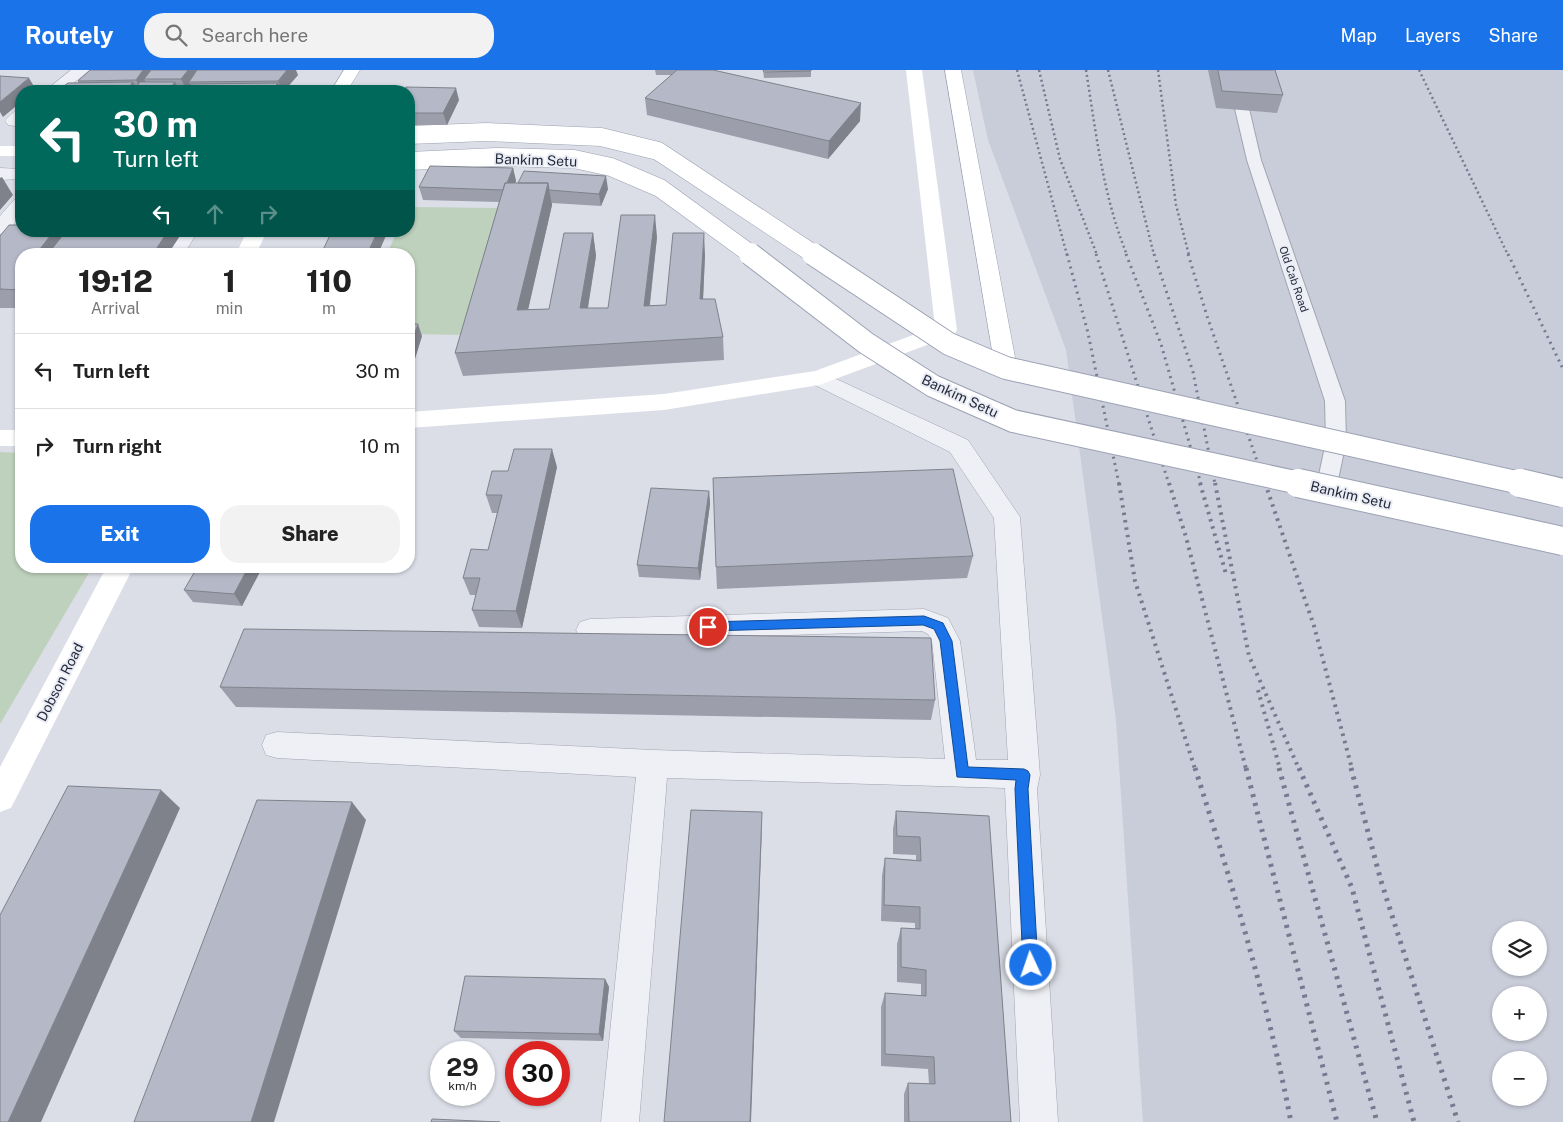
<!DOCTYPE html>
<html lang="en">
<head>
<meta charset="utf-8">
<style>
  body { margin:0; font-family:"Public Sans",sans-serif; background:#f2f2f2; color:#222; height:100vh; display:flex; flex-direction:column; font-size:19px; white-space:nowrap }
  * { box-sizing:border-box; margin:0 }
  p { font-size:16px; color:#767676 }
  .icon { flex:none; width:28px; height:28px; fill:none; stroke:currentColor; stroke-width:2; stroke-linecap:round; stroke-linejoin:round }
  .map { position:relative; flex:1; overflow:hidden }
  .sheet { position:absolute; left:15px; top:178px; width:400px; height:325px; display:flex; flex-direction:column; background:#fff; border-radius:20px; box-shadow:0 1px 4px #0004 }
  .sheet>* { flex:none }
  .hud { position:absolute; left:15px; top:15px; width:400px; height:152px; border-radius:20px; box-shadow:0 1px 4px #0004; background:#00695c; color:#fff; overflow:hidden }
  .tools { position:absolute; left:1492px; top:851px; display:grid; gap:10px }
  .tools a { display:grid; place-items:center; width:55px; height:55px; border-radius:50%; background:#fff; box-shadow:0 1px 4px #0004; font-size:25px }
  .speed { position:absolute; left:430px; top:971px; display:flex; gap:10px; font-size:25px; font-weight:700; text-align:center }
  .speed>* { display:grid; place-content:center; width:65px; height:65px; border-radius:50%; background:#fff; box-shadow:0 1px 4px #0004; line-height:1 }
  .speed small { font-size:12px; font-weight:400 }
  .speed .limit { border:8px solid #d22; background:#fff; color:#111 }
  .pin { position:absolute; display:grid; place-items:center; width:42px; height:42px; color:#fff; margin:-21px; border:2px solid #fff; border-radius:50%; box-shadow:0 1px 5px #0007 }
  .me { position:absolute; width:55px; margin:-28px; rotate:357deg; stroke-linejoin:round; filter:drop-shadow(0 0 4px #0008) }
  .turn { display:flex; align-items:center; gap:18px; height:105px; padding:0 15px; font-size:22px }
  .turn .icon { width:65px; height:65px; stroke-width:2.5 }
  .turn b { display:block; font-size:35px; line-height:42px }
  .lanes { display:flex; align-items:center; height:48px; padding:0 15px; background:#0003; justify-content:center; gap:25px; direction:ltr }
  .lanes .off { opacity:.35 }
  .eta { display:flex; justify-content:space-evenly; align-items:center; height:85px; text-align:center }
  .eta b { font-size:30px; font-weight:800; line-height:35px }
  .cta { display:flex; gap:10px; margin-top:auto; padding:10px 15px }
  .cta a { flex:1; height:58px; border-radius:20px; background:#1a73e8; color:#fff; font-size:20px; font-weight:800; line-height:58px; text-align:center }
  .cta a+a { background:#f2f2f2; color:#222 }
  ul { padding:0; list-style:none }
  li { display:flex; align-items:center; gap:15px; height:75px; padding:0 15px; border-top:1px solid #e0e0e0 }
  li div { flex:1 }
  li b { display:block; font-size:19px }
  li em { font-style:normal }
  header { display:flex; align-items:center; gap:30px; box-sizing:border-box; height:70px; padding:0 25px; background:#1a73e8; color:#fff }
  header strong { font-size:24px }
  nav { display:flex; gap:28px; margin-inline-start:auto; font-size:18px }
  .search { width:350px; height:45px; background:#f2f2f2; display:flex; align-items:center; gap:12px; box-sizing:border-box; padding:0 18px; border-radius:20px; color:#767676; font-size:19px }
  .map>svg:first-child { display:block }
  .built { fill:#c9cdd9; fill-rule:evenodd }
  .green { fill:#bed1bc }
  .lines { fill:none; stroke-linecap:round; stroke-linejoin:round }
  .lane-casing { stroke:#a1a4b1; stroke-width:2 }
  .street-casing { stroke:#a1a4b1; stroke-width:1 }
  .primary-casing { stroke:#9aa1b3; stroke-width:1 }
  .lane { fill:#eef0f5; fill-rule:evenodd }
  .street { fill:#eef0f5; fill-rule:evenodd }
  .secondary { fill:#fff; fill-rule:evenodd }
  .primary { fill:#fff; fill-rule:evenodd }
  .rail-far3 { stroke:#747b91; stroke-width:2.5; stroke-dasharray:2 3; stroke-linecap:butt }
  .rail-far2 { stroke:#747b91; stroke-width:3; stroke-dasharray:2 4.5; stroke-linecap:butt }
  .rail-far1 { stroke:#747b91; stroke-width:4; stroke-dasharray:2.5 5; stroke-linecap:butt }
  .rail { stroke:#747b91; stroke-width:5; stroke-dasharray:3 6; stroke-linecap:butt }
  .primary-bridge-far2-casing { stroke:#9aa1b3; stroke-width:19; stroke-linecap:butt }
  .primary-bridge-far1-casing { stroke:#9aa1b3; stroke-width:24; stroke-linecap:butt }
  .primary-bridge-casing { stroke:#9aa1b3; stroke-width:30; stroke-linecap:butt }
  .primary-bridge-far2 { stroke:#fff; stroke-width:18 }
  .primary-bridge-far1 { stroke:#fff; stroke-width:22 }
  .primary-bridge { stroke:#fff; stroke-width:28 }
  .wall { fill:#9c9fab }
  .shaded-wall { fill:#7f828b }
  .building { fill:#b5b9c7; stroke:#7f828b }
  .route { fill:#1a73e8; stroke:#114b97 }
  .labels { text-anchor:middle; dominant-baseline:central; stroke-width:4; stroke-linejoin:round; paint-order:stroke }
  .far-street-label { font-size:11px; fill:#252a3d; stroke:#eaedf4 }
  .street-label { font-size:14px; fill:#252a3d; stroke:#eaedf4 }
</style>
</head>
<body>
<header>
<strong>Routely</strong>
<div class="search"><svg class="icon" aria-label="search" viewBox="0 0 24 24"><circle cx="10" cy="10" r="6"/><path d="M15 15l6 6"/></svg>Search here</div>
<nav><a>Map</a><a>Layers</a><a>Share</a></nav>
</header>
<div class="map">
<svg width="1563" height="1052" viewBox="0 0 1563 1052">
  <rect width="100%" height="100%" fill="#dbdee7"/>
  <path class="built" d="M973,0H1563V1052H1143L1116,650L1066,280L988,70ZM1501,860H1539V898H1501ZM1501,925H1539V962H1501ZM1501,990H1539V1028H1501Z"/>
  <path class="green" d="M409,137L502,138L465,265L409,264V184H387L397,161H409Z
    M0,382L21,383V496H93L0,654Z"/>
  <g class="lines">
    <defs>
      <path id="lane" d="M1226,0H1240L1261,90L1345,331L1346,372L1336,419L1333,424L1326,426L1319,424L1316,419L1326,372L1325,331L1247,90Z"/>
      <path id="street" d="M71,0H90L63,21H45Z
        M21,39V54L14,56L8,55L5,51C10,45 14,41 21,39Z
        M0,98L21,99V109L0,110Z
        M21,128V146L7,162L0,164V146L14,130Z
        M178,161H198L184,184H164Z
        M819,301L968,370L1020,447L1040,705L1037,719L1058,1052H1020L1005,718L667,708L639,1052H601L636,707L277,688L266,685L262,675L266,665L277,662L653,680L945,689L932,571L928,564L922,561L590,571L580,568L576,560L580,552L590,549L924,539L948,548L960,571L976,690H1008L994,448L950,382L811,313L808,308L811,303Z"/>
      <path id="primary" d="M344,0H360L347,21H331Z
        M945,0H961L1017,298L1014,303L1006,305L998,303L995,298Z"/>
    </defs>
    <use href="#lane" class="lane-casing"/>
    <use href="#street" class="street-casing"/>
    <use href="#primary" class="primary-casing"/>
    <use href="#lane" class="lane"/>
    <use href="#street" class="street"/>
    <path class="secondary" d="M906,0H922L957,260L954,265L819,315L664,340L409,358V342L664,324L815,301L935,257Z
      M0,76H21V86H0Z
      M247,161H267L256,184H236Z
      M0,360H21V376H0Z
      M107,496H134L11,738L0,742V697Z"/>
    <use href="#primary" class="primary"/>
    <path class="rail-far3" d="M1017,0L1067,185
      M1039,0L1060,89L1097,185
      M1086,0C1096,63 1103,126 1127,185
      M1108,0L1154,185
      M1158,0L1176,135L1189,185
      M1419,0L1508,185"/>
    <path class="rail-far2" d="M1067,184L1088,263L1119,414
      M1096,184L1169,414
      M1126,184L1161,274L1201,414
      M1154,184L1193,302L1215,414
      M1188,184L1207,246L1265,414
      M1508,184L1563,299"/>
    <path class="rail-far1" d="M1119,413L1135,511L1195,699
      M1169,413L1186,467L1246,699
      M1200,413L1226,504
      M1215,413L1249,586L1299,699
      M1265,413L1314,556L1352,699
      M1258,620L1280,699"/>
    <path class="rail" d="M1195,698C1232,814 1268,932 1291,1052
      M1246,698L1337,1052
      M1279,698L1377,1052
      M1299,698L1352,818L1414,1052
      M1351,698L1381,811L1458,1052"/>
    <defs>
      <path id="primary-bridge-far2" d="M409,65L486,62L601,67L658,81L815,185
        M409,91L496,87L574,89L611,97L660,118L752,185"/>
      <path id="primary-bridge-far1" d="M750,184L866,273L933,316L1013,351L1304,414
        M813,184L949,274L1006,298L1525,414"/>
      <path id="primary-bridge" d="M1298,413L1563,471
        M1520,413L1563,423"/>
    </defs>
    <use href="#primary-bridge-far2" class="primary-bridge-far2-casing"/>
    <use href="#primary-bridge-far1" class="primary-bridge-far1-casing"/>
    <use href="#primary-bridge" class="primary-bridge-casing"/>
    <use href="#primary-bridge-far2" class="primary-bridge-far2"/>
    <use href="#primary-bridge-far1" class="primary-bridge-far1"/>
    <use href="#primary-bridge" class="primary-bridge"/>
  </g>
  <path class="wall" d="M655,0H713L860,51L828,89L647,45L645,28L671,5H656Z
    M763,0H811V7L764,8Z
    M1208,0H1275L1283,25L1277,43L1216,38Z
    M298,5L284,21H57L79,13L78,11Z
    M409,21L459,30L447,55H409Z
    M513,98L516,111L515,113L608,119L601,136L552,133V135L528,239H549L593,163L596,186L588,238H608L657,167L650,235H666L705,185L703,229L723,267L724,290L463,306L455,283L499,132L423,130L419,117Z
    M21,153V161H183L168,184H21V238H0V166L21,155L20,154Z
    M409,254L422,266L413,295H409Z
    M557,397L522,558L479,557L472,540L476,525H470L463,508L488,480L497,443H492L486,425L508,401Z
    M709,421L710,434L700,510L639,507L637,495Z
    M973,486L967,508L717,519L716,497Z
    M198,496H263L242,536L193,532L184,520Z
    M220,617L935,630L931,650L236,637Z
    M896,741L989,746L1011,1052H904V1024L908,1013L929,1014L928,999L881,996V937L885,923L921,926V914L897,912V874L901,858L915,859V853L881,851L882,805L885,788L916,790V785L893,784V759Z
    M605,909L609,917L603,971L461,968L454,961Z"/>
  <path class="shaded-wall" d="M143,0H158L144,9L147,15L142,21L136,10Z
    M188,0H202L189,12L191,16L187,21L181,9Z
    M287,0H296L298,5L284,21H282L278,11Z
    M29,8L36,20L35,21H21V32L3,47L0,42V32Z
    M133,12L137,21H126Z
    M175,12L179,21H168Z
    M278,13L281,21H270Z
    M456,18L459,30L447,55L443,43Z
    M861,33L860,51L828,89L829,71Z
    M513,98L516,111L507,132L504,120Z
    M606,106L608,119L601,136L599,124Z
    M2,107L13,125L0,140V108Z
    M548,113L552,135L523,262L517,240Z
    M655,145L657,167L647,258L644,236Z
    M54,161H62L70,174L62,184H36Z
    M168,161H183L168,184H153Z
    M378,161H388L378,184H367Z
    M593,163L596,186L584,261L580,238Z
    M704,163L705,185L702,252L700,229Z
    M418,254L422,266L413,295L409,285V280Z
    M552,379L557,397L522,558L516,541Z
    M709,421L710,434L700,510L698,498Z
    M249,496H263L242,536L234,524Z
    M161,720L180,738L41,1052H8Z
    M352,732L366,750L274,1052H251Z
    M762,742V756L751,1052H750Z
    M605,909L609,917L603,971L599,964Z"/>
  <path class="building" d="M90,0H143L136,10L78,11Z
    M151,0H188L181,9H144Z
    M197,0H287L278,11L189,12Z
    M677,0H713L861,33L829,71L645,28Z
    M763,0H811V1L764,2Z
    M1218,0H1275L1283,25L1222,21Z
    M0,6L29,8L0,32Z
    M133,12L126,21H57L68,13Z
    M140,12H175L168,21H133Z
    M278,13L270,21H186L191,14Z
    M406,17L456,18L443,43H409V21H404Z
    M430,96L513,98L507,113H505L503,120L419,117Z
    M524,101L606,106L599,124L549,120L548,113H518Z
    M505,113H548L517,240L549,239L564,163H593L580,238H608L621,145H655L644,236L666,235L673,163H704L700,229H715L723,267L455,283Z
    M9,155H21V161H54L36,184H21V203L19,206H21V220L0,219V166Z
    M66,161H168L153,184H48Z
    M332,161H378L367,184H321Z
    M409,254H418L409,280Z
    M514,379H552L516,541L472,540L480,508H463L471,479L488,480L502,425H486L492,401H508Z
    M953,399L973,486L716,497L713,408Z
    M651,418L709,421L698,498L637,495Z
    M198,496H249L234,524L184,520Z
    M244,559L931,568L935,630L220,617Z
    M68,716L161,720L8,1052H0V845Z
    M257,730L352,732L251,1052H134Z
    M691,740L762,742L750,1052H664Z
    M896,741L989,746L1011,1052H909L908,1013L935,1014L934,987L885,984V923L926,926V900L901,897V858L920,859V837L884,835L885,788L921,791L920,767L897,766Z
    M465,906L605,909L599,964L454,961Z
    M432,1049L500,1052H431Z"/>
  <path class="route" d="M924,546L943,553L952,571L968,697L1024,699L1028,701L1030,705L1028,719L1038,895L1036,900L1031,902L1026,900L1023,895L1015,719L1016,710L957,707L940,571L934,559L923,555L708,561L702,557L708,552Z"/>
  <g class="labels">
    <g class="far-street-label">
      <text transform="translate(1294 209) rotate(71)">Old Cab Road</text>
    </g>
    <g class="street-label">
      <text transform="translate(536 90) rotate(2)">Bankim Setu</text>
      <text transform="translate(960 326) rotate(25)">Bankim Setu</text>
      <text transform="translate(1351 425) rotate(13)">Bankim Setu</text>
      <text transform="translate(60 612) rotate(-63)">Dobson Road</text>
    </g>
  </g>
</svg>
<div class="tools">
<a><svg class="icon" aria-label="layers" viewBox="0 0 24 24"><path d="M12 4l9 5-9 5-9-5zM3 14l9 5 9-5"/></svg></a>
<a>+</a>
<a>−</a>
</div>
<div class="speed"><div>29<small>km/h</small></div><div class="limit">30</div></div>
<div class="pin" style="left:708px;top:557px;background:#d93025"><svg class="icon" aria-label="arrive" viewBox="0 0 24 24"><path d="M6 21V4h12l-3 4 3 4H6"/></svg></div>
<svg class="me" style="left:1031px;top:895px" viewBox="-20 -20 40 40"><circle r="17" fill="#1a73e8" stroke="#fff" stroke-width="3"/><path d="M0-11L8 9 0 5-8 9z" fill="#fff"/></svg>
<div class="hud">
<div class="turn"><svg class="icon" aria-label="left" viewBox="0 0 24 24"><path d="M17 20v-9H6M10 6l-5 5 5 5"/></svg><div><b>30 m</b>Turn left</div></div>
<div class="lanes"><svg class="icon" aria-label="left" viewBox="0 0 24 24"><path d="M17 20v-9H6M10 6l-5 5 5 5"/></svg><svg class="icon off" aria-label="ahead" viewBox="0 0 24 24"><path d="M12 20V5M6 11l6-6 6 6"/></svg><svg class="icon off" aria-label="right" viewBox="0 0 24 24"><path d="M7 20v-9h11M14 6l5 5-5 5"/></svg></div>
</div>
<section class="sheet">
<div class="eta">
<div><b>19:12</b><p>Arrival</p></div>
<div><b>1</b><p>min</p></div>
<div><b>110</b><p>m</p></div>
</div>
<ul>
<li><svg class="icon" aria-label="left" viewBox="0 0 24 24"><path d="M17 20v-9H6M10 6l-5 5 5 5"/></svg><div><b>Turn left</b></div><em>30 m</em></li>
<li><svg class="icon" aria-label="right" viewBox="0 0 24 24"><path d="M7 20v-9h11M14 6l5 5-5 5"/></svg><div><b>Turn right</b></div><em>10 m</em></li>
</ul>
<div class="cta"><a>Exit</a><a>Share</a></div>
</section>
</div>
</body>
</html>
